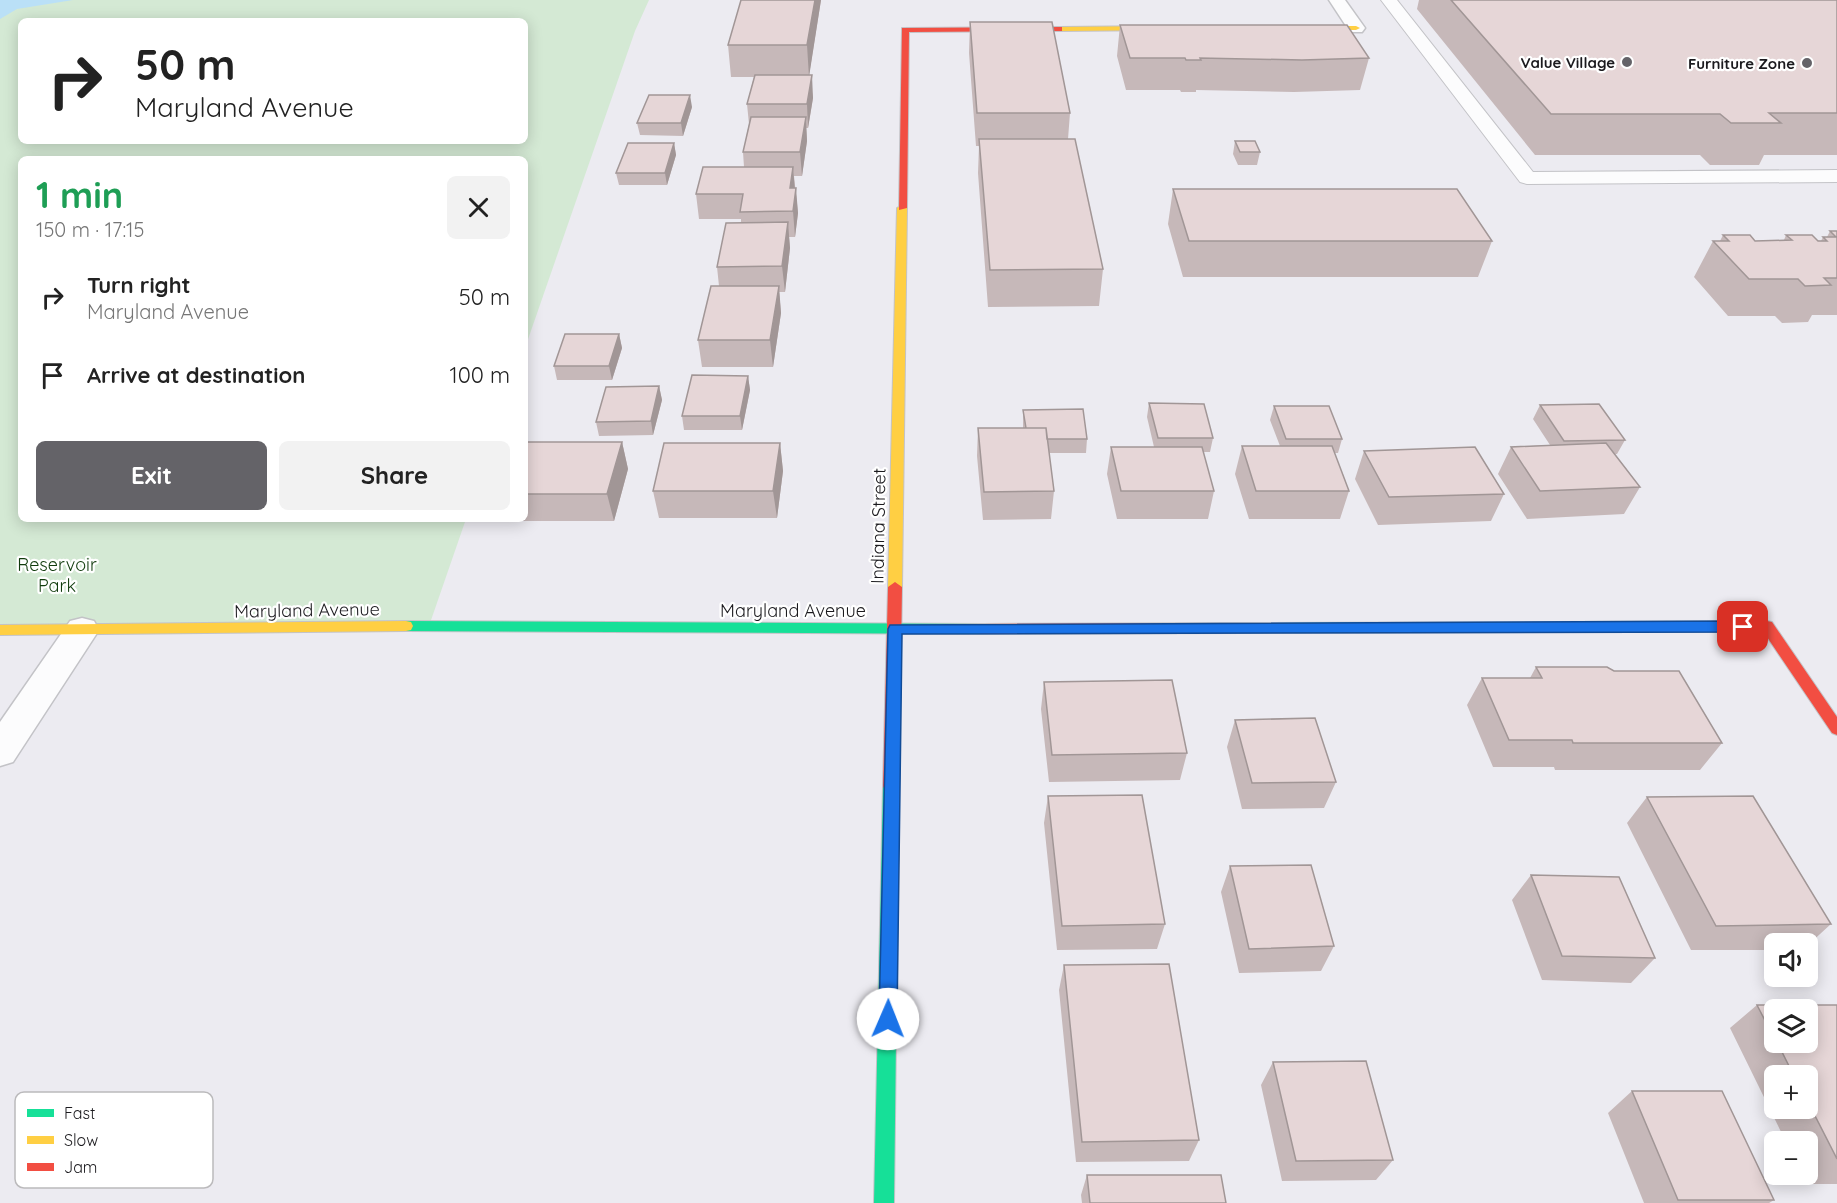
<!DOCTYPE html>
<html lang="en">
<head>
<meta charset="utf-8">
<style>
  body { margin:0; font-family:Quicksand,sans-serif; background:#f2f2f2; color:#222; height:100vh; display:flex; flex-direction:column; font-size:22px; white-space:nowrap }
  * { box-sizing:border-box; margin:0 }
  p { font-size:20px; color:#767676 }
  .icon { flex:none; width:33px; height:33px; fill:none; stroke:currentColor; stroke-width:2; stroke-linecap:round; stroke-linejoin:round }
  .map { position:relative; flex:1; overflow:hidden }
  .drawer { position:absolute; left:18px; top:156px; width:510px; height:366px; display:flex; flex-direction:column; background:#fff; border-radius:9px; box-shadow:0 3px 15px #0003 }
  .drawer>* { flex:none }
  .top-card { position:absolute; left:18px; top:18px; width:510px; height:126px; border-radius:9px; box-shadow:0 3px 15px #0003; background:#fff; color:#222; overflow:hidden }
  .tools { position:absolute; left:1764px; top:933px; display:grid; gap:12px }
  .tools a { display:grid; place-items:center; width:54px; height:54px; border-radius:9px; background:#fff; box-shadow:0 3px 15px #0003; font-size:30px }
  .pin { position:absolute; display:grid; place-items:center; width:51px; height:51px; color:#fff; margin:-26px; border-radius:12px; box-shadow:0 3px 9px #0006 }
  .me { position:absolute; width:66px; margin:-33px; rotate:1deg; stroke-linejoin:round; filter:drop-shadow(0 0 4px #0008) }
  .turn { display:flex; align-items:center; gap:21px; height:126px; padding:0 18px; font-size:27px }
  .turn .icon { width:78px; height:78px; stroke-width:2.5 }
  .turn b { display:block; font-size:42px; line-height:51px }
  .round { display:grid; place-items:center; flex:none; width:63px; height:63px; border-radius:9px; background:#f2f2f2 }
  .summary { display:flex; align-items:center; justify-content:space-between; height:102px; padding:0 18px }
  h1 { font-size:36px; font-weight:700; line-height:45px; color:#1e9e55 }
  .primary-button { display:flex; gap:12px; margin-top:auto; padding:12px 18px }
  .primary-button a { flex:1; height:69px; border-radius:9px; background:#646368; color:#fff; font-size:24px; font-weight:700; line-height:69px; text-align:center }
  .primary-button a+a { background:#f2f2f2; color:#222 }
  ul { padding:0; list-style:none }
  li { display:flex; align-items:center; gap:18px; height:78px; padding:0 18px }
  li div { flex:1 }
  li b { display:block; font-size:22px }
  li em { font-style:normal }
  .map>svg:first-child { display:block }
  .green { fill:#d4e9d4; fill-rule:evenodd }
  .water { fill:#bae0f7 }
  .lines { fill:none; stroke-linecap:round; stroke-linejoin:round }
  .lane-casing { stroke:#c3c3c7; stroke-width:2 }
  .street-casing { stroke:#c3c3c7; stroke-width:3 }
  .fast-casing { stroke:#c3c3c7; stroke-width:2 }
  .slow-casing { stroke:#c3c3c7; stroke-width:2 }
  .jam-casing { stroke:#c3c3c7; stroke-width:2 }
  .lane { fill:#fcfcfd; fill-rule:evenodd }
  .street { fill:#fcfcfd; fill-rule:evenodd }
  .fast { fill:#16e098; fill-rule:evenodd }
  .slow { fill:#ffcf43; fill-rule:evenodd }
  .jam { fill:#f24e42; fill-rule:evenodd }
  .wall { fill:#c6b8b9; fill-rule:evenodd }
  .shaded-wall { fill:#a19696 }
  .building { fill:#e6d6d7; stroke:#a19696; stroke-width:1.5 }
  .route { fill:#1a73e8; stroke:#114b97; stroke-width:1.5 }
  .poi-dot { fill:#646368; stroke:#fff; stroke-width:2 }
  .labels { text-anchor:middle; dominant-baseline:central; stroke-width:4.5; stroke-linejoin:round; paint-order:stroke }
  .far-poi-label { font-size:15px; font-weight:bold; fill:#1b1a1e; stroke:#fff; text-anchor:end }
  .street-label { font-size:18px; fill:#1b1a1e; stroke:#fff }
  .park-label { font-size:18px; fill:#113c0d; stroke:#fff }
  .key { fill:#fff; stroke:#bbbabc; stroke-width:1.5 }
  .key-label { font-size:16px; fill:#1b1a1e }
</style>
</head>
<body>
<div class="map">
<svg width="1837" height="1203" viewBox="0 0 1837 1203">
  <rect width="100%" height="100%" fill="#ecebf1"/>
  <path class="green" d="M0,0H649L635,31L525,348V159H21V519H466L429,626L0,630ZM21,21H525V141H21Z"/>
  <path class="water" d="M0,0H73L17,9L0,19Z"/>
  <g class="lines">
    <defs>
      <path id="lane" d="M1381,0H1397L1533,172L1837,170V182L1527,184L1520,182Z"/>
      <path id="street" d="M1329,0H1345L1365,28L1362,32H1350Z
        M82,618L94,621L99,630L13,762L0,766V722L70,621Z"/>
      <path id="fast" d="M406,621L982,624L987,625L989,629L987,633L982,634L406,631L401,630L399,626L401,622Z
        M1556,622L1561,623L1563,627L1561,631L1556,632L1244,633L1239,632L1237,628L1239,624L1244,623Z
        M891,780L897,781L899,786L894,1203H874L883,786L885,781Z"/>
      <path id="slow" d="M1165,26H1168V30L1059,31L1055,29L1059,27Z
        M1301,26H1356L1360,28L1356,30H1301Z
        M902,205L907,208L902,587L895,592L888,587L897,208Z
        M406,621L411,622L413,626L411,630L406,631L0,635V625Z"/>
      <path id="jam" d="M1062,27V31H1059L909,32L907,208L899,210L902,28Z
        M895,582L902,587L899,786L897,791L891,792L885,791L883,786L888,587Z
        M1767,621L1772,622L1837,717V735L1832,733L1763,631L1556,632L1551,631L1549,627L1551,623L1556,622Z
        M1244,623L1249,624L1251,628L1249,632L1244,633L982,634L977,633L975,629L977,625L982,624Z"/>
    </defs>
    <use href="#lane" class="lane-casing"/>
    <use href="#street" class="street-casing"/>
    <use href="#fast" class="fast-casing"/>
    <use href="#slow" class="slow-casing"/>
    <use href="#jam" class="jam-casing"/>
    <use href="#lane" class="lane"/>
    <use href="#street" class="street"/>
    <use href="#fast" class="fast"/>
    <use href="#slow" class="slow"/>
    <use href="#jam" class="jam"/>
  </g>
  <path class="wall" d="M741,0H821L809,75L813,98L808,128H806L807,141L802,176H794L798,213L795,237H789L790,248L785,292H779L781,313L773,367H702L698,340L719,286L717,267L741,223V219H699L696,194L744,167L743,152L749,124L747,104L754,77H731L728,45Z
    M1419,0H1837V155H1764L1759,165H1710L1700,155H1535L1417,9Z
    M970,22L1070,113L1068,139L1103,269L1099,306L988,307L978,173L979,146H976L969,53Z
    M1120,25L1369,58L1360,90L1294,92L1196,90V92H1181L1180,90H1126L1117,56Z
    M692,107L683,136L640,135L637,123Z
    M1235,141L1260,152L1257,165H1238L1233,154Z
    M674,143L676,155L667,185H619L616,173Z
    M1173,189L1492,241L1478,277H1183L1168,224Z
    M1830,231H1837V315H1812L1808,322L1782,323L1775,316H1728L1694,277L1713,241H1720L1723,235L1755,241L1784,240L1786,235L1821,241L1823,237H1827Z
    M619,334L622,348L612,380H557L554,366Z
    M748,376L750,390L742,430H684L682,416Z
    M659,386L662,400L653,435L599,436L596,422Z
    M1149,403L1213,438L1210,452H1203L1214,491L1208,519H1117L1107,474L1111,447H1154L1147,417Z
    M1540,405L1625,440L1617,454H1615L1640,487L1624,514L1527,519L1498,474L1511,447L1550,445L1533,419Z
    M1274,406L1342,439L1338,453H1334L1349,491L1340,519H1249L1235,474L1242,446H1280L1270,420Z
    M1023,410L1087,439L1086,453H1049L1054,491L1051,519L983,520L977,456L978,428H1023Z
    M525,442H622L628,469L614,521H488L487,519H525Z
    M780,443L783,471L777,518H659L653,491Z
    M1364,451L1504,494L1491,521L1378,525L1355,479Z
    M1536,667L1722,743L1700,770H1555L1554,767H1493L1467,705L1482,678H1530Z
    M1044,682L1187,753L1180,780L1049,782L1041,709Z
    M1235,720L1336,782L1324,808L1242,809L1227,747Z
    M1048,796L1165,924L1157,949L1057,950L1044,823Z
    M1647,797L1831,924L1808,945V944H1774V950H1691L1627,823Z
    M1230,866L1334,946L1321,971L1239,973L1221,892Z
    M1531,875L1655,958L1631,983L1542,980L1512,900Z
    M1064,965L1199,1140L1189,1161L1076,1162L1059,990Z
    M1757,1005H1837V1184H1807L1802,1174H1808V1142H1786L1730,1028ZM1774,1010L1808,1042H1774ZM1774,1076H1808V1108H1774Z
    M1273,1062L1393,1160L1376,1180L1282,1181L1261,1085Z
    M1632,1091L1774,1200L1769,1203H1644L1608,1113Z
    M1087,1175L1226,1203H1082L1081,1195Z"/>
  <path class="shaded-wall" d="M815,0H821L809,77L807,45Z
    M812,75L813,98L808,128L807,104Z
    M690,95L692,107L683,136L681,123Z
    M806,117L807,141L802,176L800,152Z
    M674,143L676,155L667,185L665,173Z
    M793,167L795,191L792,213L790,188Z
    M796,188L798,213L795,237L793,211Z
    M788,222L790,248L785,292L782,266Z
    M779,286L781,313L773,367L770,340Z
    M619,334L622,348L612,380L609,366Z
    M748,376L750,390L742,430L740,416Z
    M659,386L662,400L653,435L651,421Z
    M622,442L628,469L614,521L607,494Z
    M780,443L783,471L777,518L773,491Z"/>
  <path class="building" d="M741,0H815L807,45H728Z
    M1451,0H1837V113H1769L1781,123H1731L1720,114H1551Z
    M970,22H1052L1070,113H977Z
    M1120,25H1347L1369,58L1302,60L1200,58L1201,60H1186L1185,58H1130Z
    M755,75H812L807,104H747Z
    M649,95H690L681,123H637Z
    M751,117H806L800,152H743Z
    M979,139H1075L1103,269L990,270Z
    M1235,141H1255L1260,152H1240Z
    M628,143H674L665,173H616Z
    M703,167H793L790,188H796L793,211L740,212L743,194H696Z
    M1173,189H1457L1492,241H1189Z
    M788,222L782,266L717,267L726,223Z
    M1830,231H1837V278H1824L1831,285L1805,286L1798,279H1749L1713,241H1729L1723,235H1750L1755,241L1792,240L1786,235H1812L1818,241H1827L1823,237H1836Z
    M711,286H779L770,340H698Z
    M565,334H619L609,366H554Z
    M692,375L748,376L740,416H682Z
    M659,386L651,421L596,422L606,387Z
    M1149,403L1204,404L1213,438H1158Z
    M1599,404L1625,440L1564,441L1540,405Z
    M1274,406H1329L1342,439H1286Z
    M1083,409L1087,439H1047L1046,428H1026L1023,410Z
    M978,428H1046L1054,491L984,492Z
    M525,442H622L607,494H525Z
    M664,443H780L773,491H653Z
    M1606,443L1640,487L1540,491L1511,447Z
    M1242,446H1332L1349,491H1256Z
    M1111,447H1202L1214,491H1121Z
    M1475,447L1504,494L1389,497L1364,451Z
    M1536,667H1607L1614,671H1679L1722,743H1573L1572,740H1509L1482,678H1542Z
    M1172,680L1187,753L1052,755L1044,682Z
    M1315,718L1336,782L1252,783L1235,720Z
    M1142,795L1165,924L1062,926L1048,796Z
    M1753,796L1831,924L1716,926L1647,797Z
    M1311,865L1334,946L1249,949L1230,866Z
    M1531,875L1619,877L1655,958L1562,956Z
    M1169,964L1199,1140L1082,1142L1064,965Z
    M1757,1005H1837V1159L1808,1102V1076H1794L1777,1042H1808V1010H1774V1038Z
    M1366,1061L1393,1160L1296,1161L1273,1062Z
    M1632,1091H1722L1774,1200H1678Z
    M1087,1175H1221L1226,1203H1090Z"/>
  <path class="route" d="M1743,621L1750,627L1743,632L902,634L897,1019L894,1025L888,1028L881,1025L879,1019L888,629L890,625Z"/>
  <g class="poi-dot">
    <circle cx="1627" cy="62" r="6"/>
    <circle cx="1807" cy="63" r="6"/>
  </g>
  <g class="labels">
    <g class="far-poi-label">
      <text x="1615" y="62">Value Village</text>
      <text x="1795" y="63">Furniture Zone</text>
    </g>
    <g class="street-label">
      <text transform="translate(878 526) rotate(-89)">Indiana Street</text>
      <text transform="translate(307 610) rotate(-1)">Maryland Avenue</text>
      <text x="793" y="610">Maryland Avenue</text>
    </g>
    <g class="park-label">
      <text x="57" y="564">Reservoir<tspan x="57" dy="21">Park</tspan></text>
    </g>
  </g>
  <rect x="15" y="1092" width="198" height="96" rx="9" class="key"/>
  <rect x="27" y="1109" width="27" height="8" fill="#16e098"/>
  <rect x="27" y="1136" width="27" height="8" fill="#ffcf43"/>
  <rect x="27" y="1163" width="27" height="8" fill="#f24e42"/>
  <g class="key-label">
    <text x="64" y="1119">Fast</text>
    <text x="64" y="1146">Slow</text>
    <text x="64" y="1173">Jam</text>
  </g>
</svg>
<div class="tools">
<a><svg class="icon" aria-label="sound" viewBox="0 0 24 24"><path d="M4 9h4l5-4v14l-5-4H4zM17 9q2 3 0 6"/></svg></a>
<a><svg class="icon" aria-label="layers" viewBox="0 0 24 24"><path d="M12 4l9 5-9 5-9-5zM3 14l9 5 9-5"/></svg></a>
<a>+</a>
<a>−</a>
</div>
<div class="pin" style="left:1743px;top:627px;background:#d93025"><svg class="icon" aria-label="arrive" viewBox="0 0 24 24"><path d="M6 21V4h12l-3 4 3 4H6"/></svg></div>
<svg class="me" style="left:888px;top:1019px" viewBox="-20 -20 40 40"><circle r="19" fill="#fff"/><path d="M0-13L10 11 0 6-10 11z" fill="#1a73e8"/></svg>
<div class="top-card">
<div class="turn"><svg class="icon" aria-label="right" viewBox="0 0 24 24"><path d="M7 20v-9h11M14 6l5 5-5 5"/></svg><div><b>50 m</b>Maryland Avenue</div></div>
</div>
<section class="drawer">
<div class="summary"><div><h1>1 min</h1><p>150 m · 17:15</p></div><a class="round"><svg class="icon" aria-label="close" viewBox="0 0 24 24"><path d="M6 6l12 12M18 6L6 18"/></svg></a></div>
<ul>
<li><svg class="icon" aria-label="right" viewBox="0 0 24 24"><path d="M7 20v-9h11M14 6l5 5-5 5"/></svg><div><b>Turn right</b><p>Maryland Avenue</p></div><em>50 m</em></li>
<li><svg class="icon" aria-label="arrive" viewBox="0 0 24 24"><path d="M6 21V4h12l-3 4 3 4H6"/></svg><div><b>Arrive at destination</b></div><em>100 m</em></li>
</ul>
<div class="primary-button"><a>Exit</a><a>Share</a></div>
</section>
</div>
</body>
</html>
